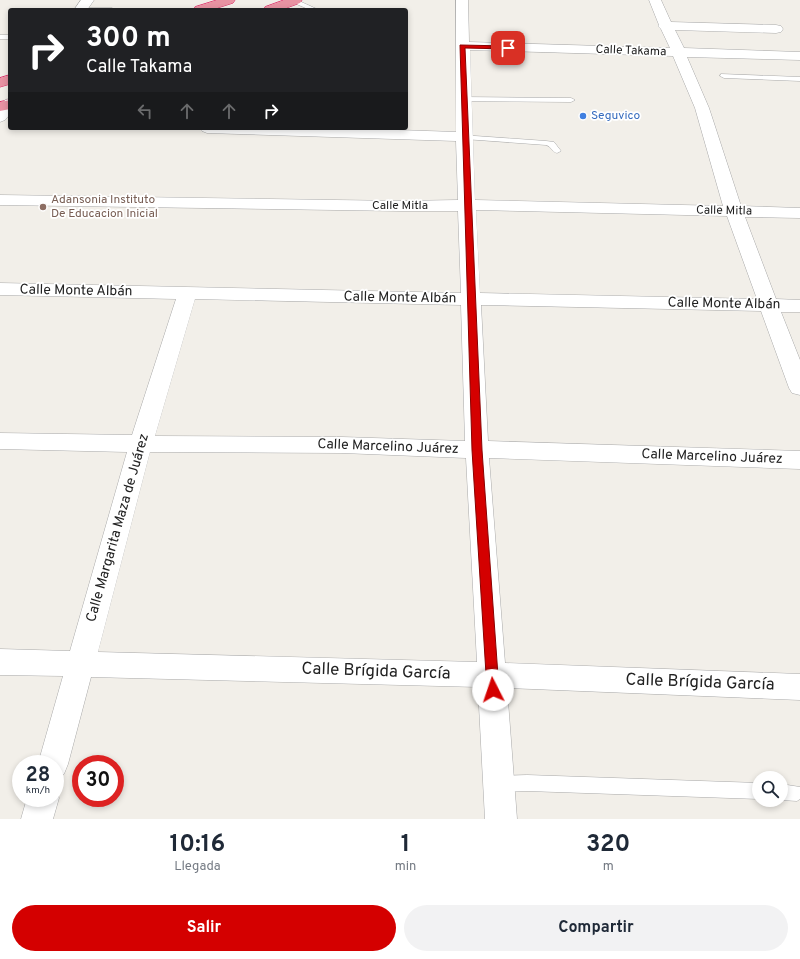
<!DOCTYPE html>
<html lang="es">
<head>
<meta charset="utf-8">
<style>
  body { margin:0; font-family:Overpass,sans-serif; background:#f2f2f3; color:#1f2937; height:100vh; display:flex; flex-direction:column; font-size:15px; white-space:nowrap }
  * { box-sizing:border-box; margin:0 }
  p { font-size:13px; color:#747a83 }
  .icon { flex:none; width:22px; height:22px; fill:none; stroke:currentColor; stroke-width:2; stroke-linecap:round; stroke-linejoin:round }
  .map { position:relative; height:819px; overflow:hidden }
  .drawer { display:flex; flex-direction:column; background:#fff; flex:1 }
  .drawer>* { flex:none }
  .hud { position:absolute; left:8px; top:8px; width:400px; height:122px; border-radius:4px; box-shadow:0 2px 6px #0003; background:#202124; color:#fff; overflow:hidden }
  .fabs { position:absolute; left:752px; top:771px; display:grid; gap:8px }
  .fabs a { display:grid; place-items:center; width:36px; height:36px; border-radius:50%; background:#fff; box-shadow:0 2px 6px #0003; font-size:20px }
  .speed { position:absolute; left:12px; top:755px; display:flex; gap:8px; font-size:20px; font-weight:700; text-align:center }
  .speed>* { display:grid; place-content:center; width:52px; height:52px; border-radius:50%; background:#fff; box-shadow:0 2px 6px #0003; line-height:1 }
  .speed small { font-size:10px; font-weight:400 }
  .speed .limit { border:6px solid #d22; background:#fff; color:#111 }
  .pin { position:absolute; display:grid; place-items:center; width:34px; height:34px; color:#fff; margin:-17px; border-radius:8px; box-shadow:0 2px 6px #0006 }
  .me { position:absolute; width:44px; margin:-22px; rotate:356deg; stroke-linejoin:round; filter:drop-shadow(0 0 3px #0008) }
  .turn { display:flex; align-items:center; gap:14px; height:84px; padding:0 12px; font-size:18px }
  .turn .icon { width:52px; height:52px; stroke-width:2.5 }
  .turn b { display:block; font-size:28px; line-height:34px }
  .lanes { display:flex; align-items:center; height:38px; padding:0 12px; background:#0003; justify-content:center; gap:20px; direction:ltr }
  .lanes .off { opacity:.35 }
  .eta { display:flex; justify-content:space-evenly; align-items:center; height:68px; text-align:center }
  .eta b { font-size:24px; font-weight:700; line-height:28px }
  .button { display:flex; gap:8px; margin-top:auto; padding:8px 12px }
  .button a { flex:1; height:46px; border-radius:24px; background:#d40000; color:#fff; font-size:16px; font-weight:700; line-height:46px; text-align:center }
  .button a+a { background:#f2f2f3; color:#1f2937 }
  .map>svg:first-child { display:block }
  .lines { fill:none; stroke-linecap:round; stroke-linejoin:round }
  .lane-casing { stroke:#a9a9a9; stroke-width:1 }
  .street-casing { stroke:#a9a9a9; stroke-width:1 }
  .highway-casing { stroke:#dc2a67; stroke-width:1 }
  .lane { fill:#fff; fill-rule:evenodd }
  .street { fill:#fff; fill-rule:evenodd }
  .highway { fill:#e892a2; fill-rule:evenodd }
  .route { fill:#d40000; stroke:#8a0000 }
  .shop-dot { fill:#3f7fe0; stroke:#fff; stroke-width:1.5 }
  .education-dot { fill:#8d6e63; stroke:#fff; stroke-width:1.5 }
  .labels { text-anchor:middle; dominant-baseline:central; stroke-width:3.5; stroke-linejoin:round; paint-order:stroke }
  .far-street-label { font-size:12px; fill:#222; stroke:#fff }
  .far-shop-label { font-size:12px; fill:#366cbe; stroke:#fff; text-anchor:start }
  .far-education-label { font-size:12px; fill:#785e54; stroke:#fff; text-anchor:start }
  .street-label { font-size:14px; fill:#222; stroke:#fff }
  .near-street-label { font-size:17px; fill:#222; stroke:#fff }
</style>
</head>
<body>
<div class="map">
<svg width="800" height="819" viewBox="0 0 800 819">
  <rect width="100%" height="100%" fill="#f2efe9"/>
  <g class="lines">
    <defs>
      <path id="lane" d="M292,0H297L319,10H310L292,2Z
        M80,8H112L115,10H77Z
        M0,35H10V39H0Z
        M721,74L800,77V81L724,78L720,76Z
        M461,97L571,98L575,100L571,102L464,101H461Z
        M461,135L546,141L554,142L561,151L557,153C552,152 551,146 546,145L464,139L460,137Z
        M527,775L759,783V799L527,791L500,792L495,789L492,784L495,779L500,776Z
        M781,784L800,787V799L797,801L781,800Z"/>
      <path id="street" d="M81,0H94L87,10H74Z
        M456,0H468L469,42L670,48L661,29L658,26L659,25L649,0H661L671,22L776,25L781,26L783,29L781,32L776,33L675,30L684,48L800,52V60L687,57L709,108L741,206L800,208V218L745,217L776,299L800,300V312H781L800,360V395L792,393L789,388L761,311L481,305L488,441L800,451V469L489,458L505,663L800,674V700L507,688L517,819H485L478,687L91,677L68,764L64,774L55,778V764H38L63,676L0,675V649L70,651L127,452L0,449V433L132,435L176,299L0,295V283L461,293L458,211H401L0,205V195L401,201L458,200L456,141L207,133L202,131L199,128H340L456,132ZM470,50L673,56L695,108L723,206L475,200ZM476,210L727,216L757,299L480,293ZM195,299L461,305L465,441L342,437L155,436ZM150,452L342,453L466,458L477,662L98,652Z
        M10,99V114L5,120L0,122V106L5,100Z
        M55,789L59,798L53,819H21L27,798H55Z"/>
      <path id="highway" d="M217,0H235L233,3L211,10H193L195,7Z
        M284,0H302L300,3L281,10H263L265,7Z
        M10,75V84L0,87V78Z
        M10,100V109L0,111V102Z"/>
    </defs>
    <use href="#lane" class="lane-casing"/>
    <use href="#street" class="street-casing"/>
    <use href="#highway" class="highway-casing"/>
    <use href="#lane" class="lane"/>
    <use href="#street" class="street"/>
    <use href="#highway" class="highway"/>
  </g>
  <path class="route" d="M460,45L508,46L511,48L508,49L465,48L482,450L499,690L497,694L493,696L489,694L487,690L472,450Z"/>
  <circle class="shop-dot" cx="583" cy="116" r="4"/>
  <circle class="education-dot" cx="43" cy="207" r="4"/>
  <g class="labels">
    <g class="far-street-label">
      <text transform="translate(631 51) rotate(2)">Calle Takama</text>
      <text x="400" y="206">Calle Mitla</text>
      <text transform="translate(724 211) rotate(1)">Calle Mitla</text>
    </g>
    <g class="far-shop-label">
      <text x="591" y="116">Seguvico</text>
    </g>
    <g class="far-education-label">
      <text x="51" y="200">Adansonia Instituto<tspan x="51" dy="14">De Educacion Inicial</tspan></text>
    </g>
    <g class="street-label">
      <text transform="translate(76 291) rotate(1)">Calle Monte Albán</text>
      <text transform="translate(400 298) rotate(1)">Calle Monte Albán</text>
      <text transform="translate(724 304) rotate(1)">Calle Monte Albán</text>
      <text transform="translate(388 447) rotate(2)">Calle Marcelino Juárez</text>
      <text transform="translate(712 457) rotate(2)">Calle Marcelino Juárez</text>
      <text transform="translate(118 528) rotate(-74)">Calle Margarita Maza de Juárez</text>
    </g>
    <g class="near-street-label">
      <text transform="translate(376 672) rotate(2)">Calle Brígida García</text>
      <text transform="translate(700 683) rotate(2)">Calle Brígida García</text>
    </g>
  </g>
</svg>
<div class="fabs">
<a><svg class="icon" aria-label="search" viewBox="0 0 24 24"><circle cx="10" cy="10" r="6"/><path d="M15 15l6 6"/></svg></a>
</div>
<div class="speed"><div>28<small>km/h</small></div><div class="limit">30</div></div>
<div class="pin" style="left:508px;top:48px;background:#d93025"><svg class="icon" aria-label="arrive" viewBox="0 0 24 24"><path d="M6 21V4h12l-3 4 3 4H6"/></svg></div>
<svg class="me" style="left:493px;top:690px" viewBox="-20 -20 40 40"><circle r="19" fill="#fff"/><path d="M0-13L10 11 0 6-10 11z" fill="#d40000"/></svg>
<div class="hud">
<div class="turn"><svg class="icon" aria-label="right" viewBox="0 0 24 24"><path d="M7 20v-9h11M14 6l5 5-5 5"/></svg><div><b>300 m</b>Calle Takama</div></div>
<div class="lanes"><svg class="icon off" aria-label="left" viewBox="0 0 24 24"><path d="M17 20v-9H6M10 6l-5 5 5 5"/></svg><svg class="icon off" aria-label="ahead" viewBox="0 0 24 24"><path d="M12 20V5M6 11l6-6 6 6"/></svg><svg class="icon off" aria-label="ahead" viewBox="0 0 24 24"><path d="M12 20V5M6 11l6-6 6 6"/></svg><svg class="icon" aria-label="right" viewBox="0 0 24 24"><path d="M7 20v-9h11M14 6l5 5-5 5"/></svg></div>
</div>
</div>
<section class="drawer">
<div class="eta">
<div><b>10:16</b><p>Llegada</p></div>
<div><b>1</b><p>min</p></div>
<div><b>320</b><p>m</p></div>
</div>
<div class="button"><a>Salir</a><a>Compartir</a></div>
</section>
</body>
</html>
